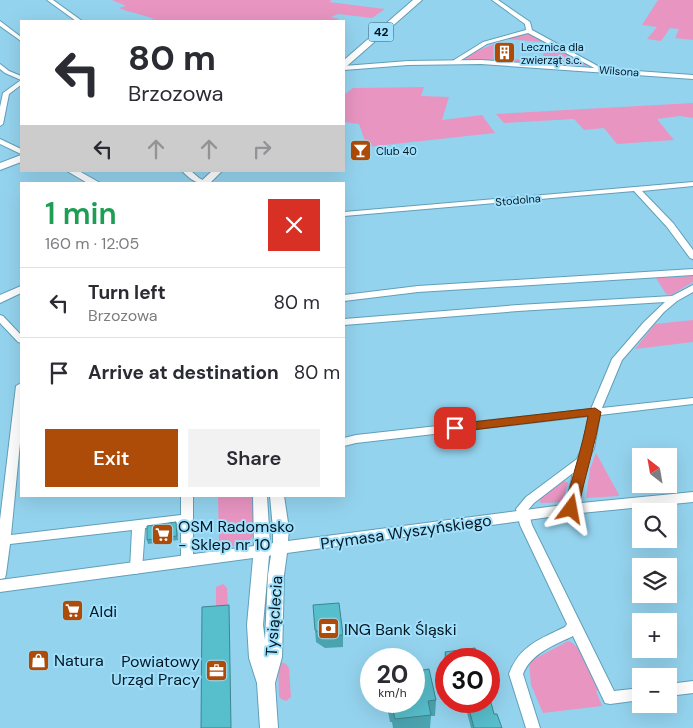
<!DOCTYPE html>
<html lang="en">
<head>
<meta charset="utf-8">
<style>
  body { margin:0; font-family:"DM Sans",sans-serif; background:#f2f2f3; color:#2b2b33; height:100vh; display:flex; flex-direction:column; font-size:19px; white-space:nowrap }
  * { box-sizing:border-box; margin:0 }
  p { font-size:16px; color:#7c7c81 }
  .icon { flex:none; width:28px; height:28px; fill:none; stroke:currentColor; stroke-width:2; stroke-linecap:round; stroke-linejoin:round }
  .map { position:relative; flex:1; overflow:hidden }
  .side { position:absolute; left:20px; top:182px; width:325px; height:315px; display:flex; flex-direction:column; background:#fff; border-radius:0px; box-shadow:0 5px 20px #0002 }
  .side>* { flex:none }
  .top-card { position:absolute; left:20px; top:20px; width:325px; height:152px; border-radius:0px; box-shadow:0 5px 20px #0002; background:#fff; color:#2b2b33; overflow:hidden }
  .needle { width:32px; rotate:329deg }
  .buttons { position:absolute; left:632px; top:448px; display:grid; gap:10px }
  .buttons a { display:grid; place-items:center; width:45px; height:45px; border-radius:0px; background:#fff; box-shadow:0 5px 20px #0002; font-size:25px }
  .speed { position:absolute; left:360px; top:648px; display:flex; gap:10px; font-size:25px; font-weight:700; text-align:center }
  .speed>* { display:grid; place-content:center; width:65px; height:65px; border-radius:50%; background:#fff; box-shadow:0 5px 20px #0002; line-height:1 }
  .speed small { font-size:12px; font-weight:400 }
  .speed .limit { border:8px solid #d22; background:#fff; color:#111 }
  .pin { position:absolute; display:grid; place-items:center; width:42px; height:42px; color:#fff; margin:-21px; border-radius:10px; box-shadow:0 2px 8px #0006 }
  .me { position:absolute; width:55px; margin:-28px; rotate:13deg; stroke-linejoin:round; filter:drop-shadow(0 0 4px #0008) }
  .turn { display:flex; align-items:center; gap:18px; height:105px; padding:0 25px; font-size:22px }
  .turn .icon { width:65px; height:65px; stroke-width:2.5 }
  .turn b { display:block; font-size:35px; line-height:42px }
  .lanes { display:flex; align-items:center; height:48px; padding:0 25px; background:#0003; justify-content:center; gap:25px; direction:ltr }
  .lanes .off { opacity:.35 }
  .round { display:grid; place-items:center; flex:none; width:52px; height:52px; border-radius:0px; background:#f2f2f3 }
  .head { display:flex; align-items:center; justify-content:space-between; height:85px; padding:0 25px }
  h1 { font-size:30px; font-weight:600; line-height:38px; color:#1e9e55 }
  .primary-button { display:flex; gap:10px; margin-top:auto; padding:10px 25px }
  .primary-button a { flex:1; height:58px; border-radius:0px; background:#ad4b09; color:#fff; font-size:20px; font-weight:600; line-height:58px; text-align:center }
  .primary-button a+a { background:#f2f2f3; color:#2b2b33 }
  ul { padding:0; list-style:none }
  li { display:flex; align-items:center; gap:15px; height:70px; padding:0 25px; border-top:1px solid #e1e1e2 }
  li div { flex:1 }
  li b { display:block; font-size:19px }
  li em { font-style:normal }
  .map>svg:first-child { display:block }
  .green { fill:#e895c2 }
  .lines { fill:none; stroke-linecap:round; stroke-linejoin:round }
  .minor-casing { stroke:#619fb9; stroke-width:2 }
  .tertiary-casing { stroke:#619fb9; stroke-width:2 }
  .primary-casing { stroke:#619fb9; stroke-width:2 }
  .minor { fill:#fff; fill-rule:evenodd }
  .tertiary { fill:#fff; fill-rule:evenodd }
  .primary { fill:#fff; fill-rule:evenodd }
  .wall { fill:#4ba3af }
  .building { fill:#57becb; stroke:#3d858e }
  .route { fill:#ad4b09; stroke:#703106 }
  .labels { text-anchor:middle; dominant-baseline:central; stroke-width:4; stroke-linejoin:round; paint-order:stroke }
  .far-poi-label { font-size:11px; fill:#001721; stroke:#a1e0fc; text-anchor:start }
  .far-street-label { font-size:11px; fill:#001721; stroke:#a1e0fc }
  .shield { fill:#a1e0fc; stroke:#305363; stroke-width:1 }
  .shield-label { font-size:12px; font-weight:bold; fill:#001721 }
  .near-poi-label { font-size:16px; fill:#001721; stroke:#a1e0fc; text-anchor:start }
  .near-street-label { font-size:16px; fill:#001721; stroke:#a1e0fc }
</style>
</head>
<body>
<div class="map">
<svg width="693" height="728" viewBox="0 0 693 728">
  <rect width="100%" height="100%" fill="#94d3ee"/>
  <path class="green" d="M112,0H332L329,2L385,9L372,18L338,14L331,17L339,19L334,21H148L154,19C142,14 131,13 119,8L126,6Z
    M658,0H693V40L675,38L679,29L670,28L661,41L647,39L657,27L642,25Z
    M528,33L588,64V66L465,59L474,52L502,41L499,58L543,61L544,42L506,39Z
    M424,87L421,96L449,97L442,120L482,115L495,133L367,147L359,124L344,122V95L353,88Z
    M693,103V118L680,116L657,119L674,140L617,144L604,128L584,130L574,119L504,123L496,114Z
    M690,274H693V282L671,295L666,294L656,278L690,276Z
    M693,320V342L635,349L655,324Z
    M596,453L618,493L619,496L586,498L590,469Z
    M564,481L568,483L562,502L541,503L539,499Z
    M218,496H256C257,513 261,538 242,545L195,551L194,543L219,540Z
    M223,584L227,588L228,609L216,610V587Z
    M568,641C580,643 597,677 600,689L596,691L602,706L543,713L531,685L529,662Z
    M278,661L286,664L289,668L291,697L286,701L281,699L279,696Z"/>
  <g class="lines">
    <defs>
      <path id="minor" d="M47,0H53L82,21H76Z
        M492,0H498L530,22L532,30L605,70L600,71L528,33L487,44L458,62H454V60L483,42L526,30L525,24Z
        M0,21L21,37V41L0,26Z
        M0,64L9,71L21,76V80L5,73L0,69Z
        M21,80V85L9,94L3,124L0,126V107L3,93Z
        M0,139L21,149V154L0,144Z
        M182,171H191L199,178L208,183C197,185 190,179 182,171Z
        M693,182V186L642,191L673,223L693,250V259L690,258L667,227L634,191L344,216V212Z
        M693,269V275L418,292L344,301V295L418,286Z
        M693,285V292L677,301L664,312L622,360L602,408L693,398V404L600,415L594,448L588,461L575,512L571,513L567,512L565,509L573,473L534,503L528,510L532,525L614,691L641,688V700L610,704L605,703L573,636C555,645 531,653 523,674L540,728H526L509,674C519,646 540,639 565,627L567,624L520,525L516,509L526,497L577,459L582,448L589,416L356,443L344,446V438L356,435L591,409L612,359L644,322L665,302L518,311L344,325V319L518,305L672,296Z
        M0,315L3,316L21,335V343L18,342L0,323Z
        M21,383V433L11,535L181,515V496H193V562L191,565L187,567L183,565L181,562V524L145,528L142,569L141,572L136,574L131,572L130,569L132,530L10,544L6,574L5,578L0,579V520L16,386Z
        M693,681V693L669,696V684Z"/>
      <path id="tertiary" d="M481,60L693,75V79L481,64L408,65L344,70V66L408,61Z
        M67,171H79L102,184H89Z
        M212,171H222L209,184H198Z
        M21,286V293L0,303V295Z
        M693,492V502L571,514L287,553L284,575L282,657L275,683L278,728H260L257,683L249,658L247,625L253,558L0,592V580L254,546L253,496H267L270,544L273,543V529L270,496H284L289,529L288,541L571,504ZM271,555L268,575L265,640L263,625L269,556Z"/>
      <path id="primary" d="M413,0H422L347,66L344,67V60Z
        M21,155V162L0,170V163Z"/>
    </defs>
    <use href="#minor" class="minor-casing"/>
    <use href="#tertiary" class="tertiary-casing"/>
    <use href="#primary" class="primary-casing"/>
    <use href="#minor" class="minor"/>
    <use href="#tertiary" class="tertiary"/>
    <use href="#primary" class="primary"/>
  </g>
  <path class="wall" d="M177,526L178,540L148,544L147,540Z
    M313,605L343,635V647L325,648L316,642Z
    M445,652L478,659H446V668L444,660Z
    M418,671L436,700L435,716H431L430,728H393L392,722H390L386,701H414Z
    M464,701H489L494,714L502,728H471Z"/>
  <path class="building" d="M176,522L177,536L147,540V526Z
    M339,603L343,635L325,636L315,630L313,605Z
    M229,605L231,728H201L202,607Z
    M475,648L478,659H447L445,652Z
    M418,668V671L429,669L436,700L428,701L431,715L395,719L392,706H391L390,701H414V669Z
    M489,695L494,714H497L502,728H474L467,701H489Z"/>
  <path class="route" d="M595,408L601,412C595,445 585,476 578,509L576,512H566L564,509C572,478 582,448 588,416L455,432L449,428L455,424Z"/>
  <defs>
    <symbol id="building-square" viewBox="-11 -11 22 22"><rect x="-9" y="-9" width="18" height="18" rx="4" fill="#ad4b09" stroke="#a1e0fc"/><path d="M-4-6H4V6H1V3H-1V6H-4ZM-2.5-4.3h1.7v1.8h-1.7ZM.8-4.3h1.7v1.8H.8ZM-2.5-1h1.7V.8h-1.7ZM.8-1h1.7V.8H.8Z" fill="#fff"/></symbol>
    <symbol id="bar-square" viewBox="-11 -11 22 22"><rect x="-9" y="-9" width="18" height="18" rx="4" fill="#ad4b09" stroke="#a1e0fc"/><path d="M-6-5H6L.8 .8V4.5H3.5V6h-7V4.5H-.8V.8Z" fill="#fff"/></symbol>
    <symbol id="supermarket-square" viewBox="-11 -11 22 22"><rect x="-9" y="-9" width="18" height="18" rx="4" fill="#ad4b09" stroke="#a1e0fc"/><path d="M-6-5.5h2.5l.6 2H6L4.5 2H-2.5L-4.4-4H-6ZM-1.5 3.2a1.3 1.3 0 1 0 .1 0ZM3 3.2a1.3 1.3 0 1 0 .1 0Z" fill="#fff"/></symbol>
    <symbol id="bank-square" viewBox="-11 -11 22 22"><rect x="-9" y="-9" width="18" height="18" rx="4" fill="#ad4b09" stroke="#a1e0fc"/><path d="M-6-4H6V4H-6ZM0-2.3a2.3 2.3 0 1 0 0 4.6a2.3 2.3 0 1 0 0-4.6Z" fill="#fff"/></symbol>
    <symbol id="shop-square" viewBox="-11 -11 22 22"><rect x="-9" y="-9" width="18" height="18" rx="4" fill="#ad4b09" stroke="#a1e0fc"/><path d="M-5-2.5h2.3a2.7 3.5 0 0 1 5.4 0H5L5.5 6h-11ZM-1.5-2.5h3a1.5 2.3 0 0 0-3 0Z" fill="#fff"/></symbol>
    <symbol id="office-square" viewBox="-11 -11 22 22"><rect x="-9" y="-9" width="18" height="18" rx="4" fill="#ad4b09" stroke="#a1e0fc"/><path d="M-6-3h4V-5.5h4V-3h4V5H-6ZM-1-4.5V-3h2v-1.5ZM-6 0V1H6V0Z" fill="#fff"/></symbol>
  </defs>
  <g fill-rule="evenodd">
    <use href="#building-square" x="492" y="40" width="25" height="25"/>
    <use href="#bar-square" x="348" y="138" width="25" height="25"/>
    <use href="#supermarket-square" x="150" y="522" width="25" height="25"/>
    <use href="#supermarket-square" x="60" y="598" width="25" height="25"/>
    <use href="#bank-square" x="316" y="616" width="25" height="25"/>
    <use href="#shop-square" x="26" y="648" width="25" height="25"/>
    <use href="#office-square" x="204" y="658" width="25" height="25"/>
  </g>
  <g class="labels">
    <g class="far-poi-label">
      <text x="521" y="47">Lecznica dla<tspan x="521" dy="13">zwierząt s.c.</tspan></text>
      <text x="376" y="151">Club 40</text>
    </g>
    <g class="far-street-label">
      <text transform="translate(619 71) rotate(4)">Wilsona</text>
      <text transform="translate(518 200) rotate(-5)">Stodolna</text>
    </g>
    <rect class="shield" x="368.5" y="22.5" width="25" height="19" rx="4"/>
    <g class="shield-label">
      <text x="381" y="32">42</text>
    </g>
    <g class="near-poi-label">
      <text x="178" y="526">OSM Radomsko<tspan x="178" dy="18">- Sklep nr 10</tspan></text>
      <text x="89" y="611">Aldi</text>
      <text x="344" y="629">ING Bank Śląski</text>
      <text x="54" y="660">Natura</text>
      <text x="200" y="661" text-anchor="end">Powiatowy<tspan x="200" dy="18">Urząd Pracy</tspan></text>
    </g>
    <g class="near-street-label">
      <text transform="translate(406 532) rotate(-8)">Prymasa Wyszyńskiego</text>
      <text transform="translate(274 616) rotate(-86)">Tysiąclecia</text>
    </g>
  </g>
</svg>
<div class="buttons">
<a><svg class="needle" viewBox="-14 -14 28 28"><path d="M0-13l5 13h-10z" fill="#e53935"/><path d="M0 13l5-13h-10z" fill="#7c7c81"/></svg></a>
<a><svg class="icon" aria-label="search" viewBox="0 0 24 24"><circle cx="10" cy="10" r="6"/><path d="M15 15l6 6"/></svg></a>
<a><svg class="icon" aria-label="layers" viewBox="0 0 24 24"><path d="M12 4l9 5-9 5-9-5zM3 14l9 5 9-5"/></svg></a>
<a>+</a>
<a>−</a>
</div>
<div class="speed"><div>20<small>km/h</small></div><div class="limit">30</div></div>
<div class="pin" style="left:455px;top:428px;background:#d93025"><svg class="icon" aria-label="arrive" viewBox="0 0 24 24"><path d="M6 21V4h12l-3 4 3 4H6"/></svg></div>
<svg class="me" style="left:571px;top:509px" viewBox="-20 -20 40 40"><path d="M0-17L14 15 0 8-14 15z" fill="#ad4b09" stroke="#fff" stroke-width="4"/></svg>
<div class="top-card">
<div class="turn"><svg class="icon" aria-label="left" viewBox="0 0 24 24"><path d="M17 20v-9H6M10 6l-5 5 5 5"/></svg><div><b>80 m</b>Brzozowa</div></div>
<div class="lanes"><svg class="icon" aria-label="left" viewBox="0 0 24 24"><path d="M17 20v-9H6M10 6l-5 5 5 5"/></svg><svg class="icon off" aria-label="ahead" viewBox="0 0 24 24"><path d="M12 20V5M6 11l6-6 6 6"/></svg><svg class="icon off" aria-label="ahead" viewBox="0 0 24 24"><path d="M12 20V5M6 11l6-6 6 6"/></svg><svg class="icon off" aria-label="right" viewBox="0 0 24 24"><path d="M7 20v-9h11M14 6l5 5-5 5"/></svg></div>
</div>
<section class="side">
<div class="head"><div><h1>1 min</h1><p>160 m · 12:05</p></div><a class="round" style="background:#d93025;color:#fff"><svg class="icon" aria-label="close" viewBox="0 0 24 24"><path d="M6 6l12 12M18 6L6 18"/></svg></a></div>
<ul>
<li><svg class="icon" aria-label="left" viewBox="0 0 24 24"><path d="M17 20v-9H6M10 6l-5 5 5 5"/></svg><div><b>Turn left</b><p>Brzozowa</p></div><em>80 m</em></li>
<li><svg class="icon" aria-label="arrive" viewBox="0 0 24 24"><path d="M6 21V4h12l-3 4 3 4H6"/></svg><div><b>Arrive at destination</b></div><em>80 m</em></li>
</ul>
<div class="primary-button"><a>Exit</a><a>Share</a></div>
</section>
</div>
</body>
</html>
